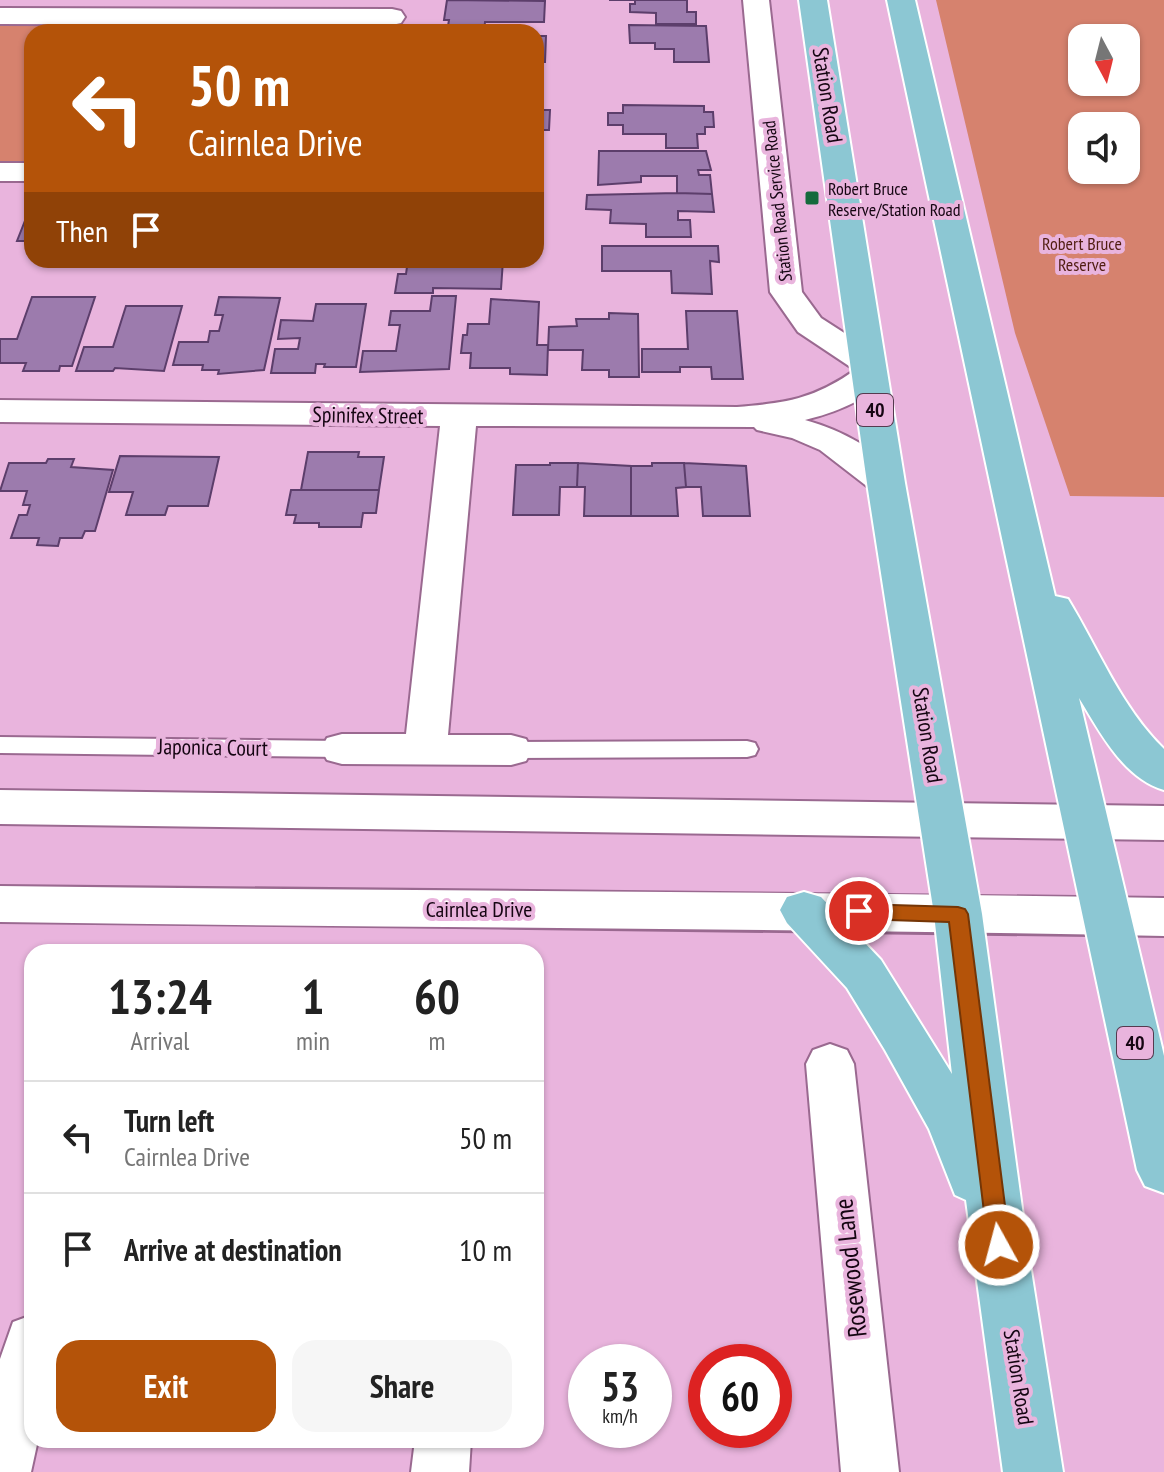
<!DOCTYPE html>
<html lang="en">
<head>
<meta charset="utf-8">
<style>
  body { margin:0; font-family:"PT Sans Narrow",sans-serif; background:#f6f6f6; color:#222; height:100vh; display:flex; flex-direction:column; font-size:30px; white-space:nowrap }
  * { box-sizing:border-box; margin:0 }
  p { font-size:26px; color:#767676 }
  .icon { flex:none; width:44px; height:44px; fill:none; stroke:currentColor; stroke-width:2; stroke-linecap:round; stroke-linejoin:round }
  .map { position:relative; flex:1; overflow:hidden }
  .sheet { position:absolute; left:24px; top:944px; width:520px; height:504px; display:flex; flex-direction:column; background:#fff; border-radius:24px; box-shadow:0 2px 6px #0004 }
  .sheet>* { flex:none }
  .guide { position:absolute; left:24px; top:24px; width:520px; height:244px; border-radius:24px; box-shadow:0 2px 6px #0004; background:#b45309; color:#fff; overflow:hidden }
  .needle { width:52px; rotate:173deg }
  .controls { position:absolute; left:1068px; top:24px; display:grid; gap:16px }
  .controls a { display:grid; place-items:center; width:72px; height:72px; border-radius:16px; background:#fff; box-shadow:0 2px 6px #0004; font-size:40px }
  .speed { position:absolute; left:568px; top:1344px; display:flex; gap:16px; font-size:40px; font-weight:700; text-align:center }
  .speed>* { display:grid; place-content:center; width:104px; height:104px; border-radius:50%; background:#fff; box-shadow:0 2px 6px #0004; line-height:1 }
  .speed small { font-size:20px; font-weight:400 }
  .speed .limit { border:12px solid #d22; background:#fff; color:#111 }
  .pin { position:absolute; display:grid; place-items:center; width:68px; height:68px; color:#fff; margin:-34px; border:4px solid #fff; border-radius:50%; box-shadow:0 2px 8px #0007 }
  .me { position:absolute; width:88px; margin:-44px; rotate:353deg; stroke-linejoin:round; filter:drop-shadow(0 0 6px #0008) }
  .turn { display:flex; align-items:center; gap:28px; height:168px; padding:0 32px; font-size:36px }
  .turn .icon { width:104px; height:104px; stroke-width:2.5 }
  .turn b { display:block; font-size:56px; line-height:68px }
  .then { display:flex; align-items:center; height:76px; padding:0 32px; background:#0003; gap:16px; font-size:30px }
  .eta { display:flex; justify-content:space-evenly; align-items:center; height:136px; text-align:center }
  .eta b { font-size:48px; font-weight:700; line-height:56px }
  .button { display:flex; gap:16px; margin-top:auto; padding:16px 32px }
  .button a { flex:1; height:92px; border-radius:24px; background:#b45309; color:#fff; font-size:32px; font-weight:700; line-height:92px; text-align:center }
  .button a+a { background:#f6f6f6; color:#222 }
  ul { padding:0; list-style:none }
  li { display:flex; align-items:center; gap:24px; height:112px; padding:0 32px; border-top:2px solid #e0e0e0 }
  li div { flex:1 }
  li b { display:block; font-size:30px }
  li em { font-style:normal }
  .map>svg:first-child { display:block }
  .green { fill:#d6826e; fill-rule:evenodd }
  .building { fill:#9c7bad; stroke:#5c3e6b; stroke-width:2 }
  .lines { fill:none; stroke-linecap:round; stroke-linejoin:round }
  .service-casing { stroke:#9a6990; stroke-width:4 }
  .minor-casing { stroke:#9a6990; stroke-width:4 }
  .tertiary-casing { stroke:#9a6990; stroke-width:4 }
  .primary-casing { stroke:#fff; stroke-width:4 }
  .service { fill:#fff; fill-rule:evenodd }
  .minor { fill:#fff; fill-rule:evenodd }
  .tertiary { fill:#fff; fill-rule:evenodd }
  .primary { fill:#8cc7d3; fill-rule:evenodd }
  .route { fill:#b45309; stroke:#753606; stroke-width:2 }
  .poi-dot { fill:#146a3c; stroke:#e9b4dd; stroke-width:3 }
  .labels { text-anchor:middle; dominant-baseline:central; stroke-width:8; stroke-linejoin:round; paint-order:stroke }
  .far-poi-label { font-size:18px; fill:#150512; stroke:#e9b4dd; text-anchor:start }
  .far-street-label { font-size:18px; fill:#150512; stroke:#e9b4dd }
  .far-park-label { font-size:18px; fill:#501d11; stroke:#e9b4dd }
  .shield { fill:#e9b4dd; stroke:#553a4f; stroke-width:2 }
  .shield-label { font-size:20px; font-weight:bold; fill:#150512 }
  .street-label { font-size:22px; fill:#150512; stroke:#e9b4dd }
  .near-street-label { font-size:26px; fill:#150512; stroke:#e9b4dd }
</style>
</head>
<body>
<div class="map">
<svg width="1164" height="1472" viewBox="0 0 1164 1472">
  <rect width="100%" height="100%" fill="#e9b4dd"/>
  <path class="green" d="M936,0H1164V497L1070,496L1015,333ZM1082,38H1126V82H1082ZM1082,126H1126V170H1082Z
    M0,25L366,28L365,32H32V164L0,163Z"/>
  <path class="building" d="M447,0L545,1L544,22H485L484,32H447L449,20H444Z
    M609,0H687V12H696V24H656V13L630,12V4H635V0Z
    M629,25L706,26L709,62H674V49H655V43H630Z
    M536,36H546L545,62H536Z
    M623,105L704,106V112H713L714,127H705V134H697L698,148H666V134H623V125H608V113H623Z
    M536,110H550L549,130H536Z
    M599,151H706L711,170H698L699,175H710L712,194L677,193V176H641V182L598,185Z
    M677,193L712,194L714,212L678,211V220H690L691,237H646V224L610,223L611,210L586,209L587,195Z
    M30,208L32,241H17Z
    M602,246H718L719,262L710,261L712,294L672,293L671,271H602Z
    M400,260H503L501,289L433,288V293H395L398,274H406L407,267L399,266Z
    M432,296H456L449,369L360,372L363,351H396L400,325H389L391,311H430Z
    M32,297H95L72,366H60L59,371H23L26,363H0V339H17Z
    M219,297L280,298L264,370L218,374L219,370H202L203,365H173L179,342H208L210,331H219L223,315H215Z
    M491,299L539,302L537,345H548L547,375L510,374V368H470L471,353H461L463,335H467L468,324H489Z
    M316,304H366L356,367H324L325,364H316L315,373H271L275,349H298L300,338L278,339L281,320L313,321Z
    M126,306H182L164,371L115,368L113,371H76L84,347H113Z
    M686,311H737L743,379H712L711,367H680V372H642V349H688Z
    M609,313L638,314L639,377H609V370H582L583,350H548L549,327L577,326L576,319H609Z
    M308,452H359L358,457H384L379,490H301Z
    M120,456L219,457L208,506H168L165,515H126L133,492H109Z
    M48,459H74L71,467L113,470L95,531H85L82,538H60L58,546L37,545L39,538H11L19,515H27L30,505H23L27,491H0L9,463H46Z
    M550,463H578L577,487H560L559,515H513L516,465H550Z
    M578,463L631,466V516H584L585,487H577Z
    M652,463H684L686,487L676,488L678,516H631V466H652Z
    M684,463L746,466L750,516H703L701,487H686Z
    M291,490H379L376,513H363L361,527H319V523H294L296,515H286Z"/>
  <g class="lines">
    <defs>
      <path id="service" d="M0,737L342,741L350,743L353,749L350,755L342,757L0,753Z
        M747,741L755,743L758,749L755,755L747,757L511,758L503,756L500,750L503,744L511,742Z"/>
      <path id="minor" d="M743,0H769L802,292L821,318L880,356L885,363L882,368L887,375C870,400 834,413 805,420C841,430 883,451 904,483L899,491L886,494L873,491L820,450L792,438L757,430L754,427L476,426L448,735H511L526,739L532,750L526,761L511,765L342,764L327,760L321,749L327,738L342,734H406L440,426L0,422V400L737,407C786,403 814,399 855,370L798,332L770,292Z
        M0,8L392,9L401,11L405,17L401,23L392,25L0,24Z
        M0,163H32V181H0Z
        M830,1044L847,1050L854,1064L899,1472H841L806,1064L813,1050Z
        M32,1315V1440H38L31,1472H0V1359L13,1322Z
        M415,1440H471L469,1472H411Z"/>
      <path id="tertiary" d="M0,790L1164,806V840L0,824Z
        M0,886C388,891 776,891 1164,898V936C776,928 388,928 0,922Z"/>
      <path id="primary" d="M799,0H827L905,483L982,914L1027,1245L1063,1472H1003L966,1200L955,1195L929,1129L885,1050L847,988L787,923L780,910L787,897L804,892L821,897L881,960L952,1074L934,914L867,483Z
        M887,0H915L1055,596L1068,599C1099,650 1121,707 1164,749V790C1123,778 1100,732 1079,698L1164,1056V1193L1145,1186L1137,1170Z"/>
    </defs>
    <use href="#service" class="service-casing"/>
    <use href="#minor" class="minor-casing"/>
    <use href="#tertiary" class="tertiary-casing"/>
    <use href="#primary" class="primary-casing"/>
    <use href="#service" class="service"/>
    <use href="#minor" class="minor"/>
    <use href="#tertiary" class="tertiary"/>
    <use href="#primary" class="primary"/>
  </g>
  <path class="route" d="M859,904L958,907L965,909L968,914L1010,1245L1007,1252L999,1255L991,1252L988,1245L949,922L859,919L852,917L849,911L852,906Z"/>
  <rect class="poi-dot" x="804" y="190" width="16" height="16" rx="4"/>
  <g class="labels">
    <g class="far-poi-label">
      <text x="828" y="188">Robert Bruce<tspan x="828" dy="21">Reserve/Station Road</tspan></text>
    </g>
    <g class="far-street-label">
      <text transform="translate(777 201) rotate(-96)">Station Road Service Road</text>
    </g>
    <g class="far-park-label">
      <text x="1082" y="243">Robert Bruce<tspan x="1082" dy="21">Reserve</tspan></text>
    </g>
    <g class="shield">
      <rect x="857" y="394" width="36" height="32" rx="6"/>
      <rect x="1117" y="1027" width="36" height="32" rx="6"/>
    </g>
    <g class="shield-label">
      <text x="875" y="410">40</text>
      <text x="1135" y="1043">40</text>
    </g>
    <g class="street-label">
      <text transform="translate(828 95) rotate(81)">Station Road</text>
      <text transform="translate(368 415) rotate(1)">Spinifex Street</text>
      <text transform="translate(928 735) rotate(81)">Station Road</text>
      <text transform="translate(213 747) rotate(1)">Japonica Court</text>
      <text x="479" y="909">Cairnlea Drive</text>
      <text transform="translate(1019 1377) rotate(81)">Station Road</text>
    </g>
    <g class="near-street-label">
      <text transform="translate(850 1268) rotate(-96)">Rosewood Lane</text>
    </g>
  </g>
</svg>
<div class="controls">
<a><svg class="needle" viewBox="-14 -14 28 28"><path d="M0-13l5 13h-10z" fill="#e53935"/><path d="M0 13l5-13h-10z" fill="#767676"/></svg></a>
<a><svg class="icon" aria-label="sound" viewBox="0 0 24 24"><path d="M4 9h4l5-4v14l-5-4H4zM17 9q2 3 0 6"/></svg></a>
</div>
<div class="speed"><div>53<small>km/h</small></div><div class="limit">60</div></div>
<div class="pin" style="left:859px;top:911px;background:#d93025"><svg class="icon" aria-label="arrive" viewBox="0 0 24 24"><path d="M6 21V4h12l-3 4 3 4H6"/></svg></div>
<svg class="me" style="left:999px;top:1245px" viewBox="-20 -20 40 40"><circle r="17" fill="#b45309" stroke="#fff" stroke-width="3"/><path d="M0-11L8 9 0 5-8 9z" fill="#fff"/></svg>
<div class="guide">
<div class="turn"><svg class="icon" aria-label="left" viewBox="0 0 24 24"><path d="M17 20v-9H6M10 6l-5 5 5 5"/></svg><div><b>50 m</b>Cairnlea Drive</div></div>
<div class="then">Then<svg class="icon" aria-label="arrive" viewBox="0 0 24 24"><path d="M6 21V4h12l-3 4 3 4H6"/></svg></div>
</div>
<section class="sheet">
<div class="eta">
<div><b>13:24</b><p>Arrival</p></div>
<div><b>1</b><p>min</p></div>
<div><b>60</b><p>m</p></div>
</div>
<ul>
<li><svg class="icon" aria-label="left" viewBox="0 0 24 24"><path d="M17 20v-9H6M10 6l-5 5 5 5"/></svg><div><b>Turn left</b><p>Cairnlea Drive</p></div><em>50 m</em></li>
<li><svg class="icon" aria-label="arrive" viewBox="0 0 24 24"><path d="M6 21V4h12l-3 4 3 4H6"/></svg><div><b>Arrive at destination</b></div><em>10 m</em></li>
</ul>
<div class="button"><a>Exit</a><a>Share</a></div>
</section>
</div>
</body>
</html>
